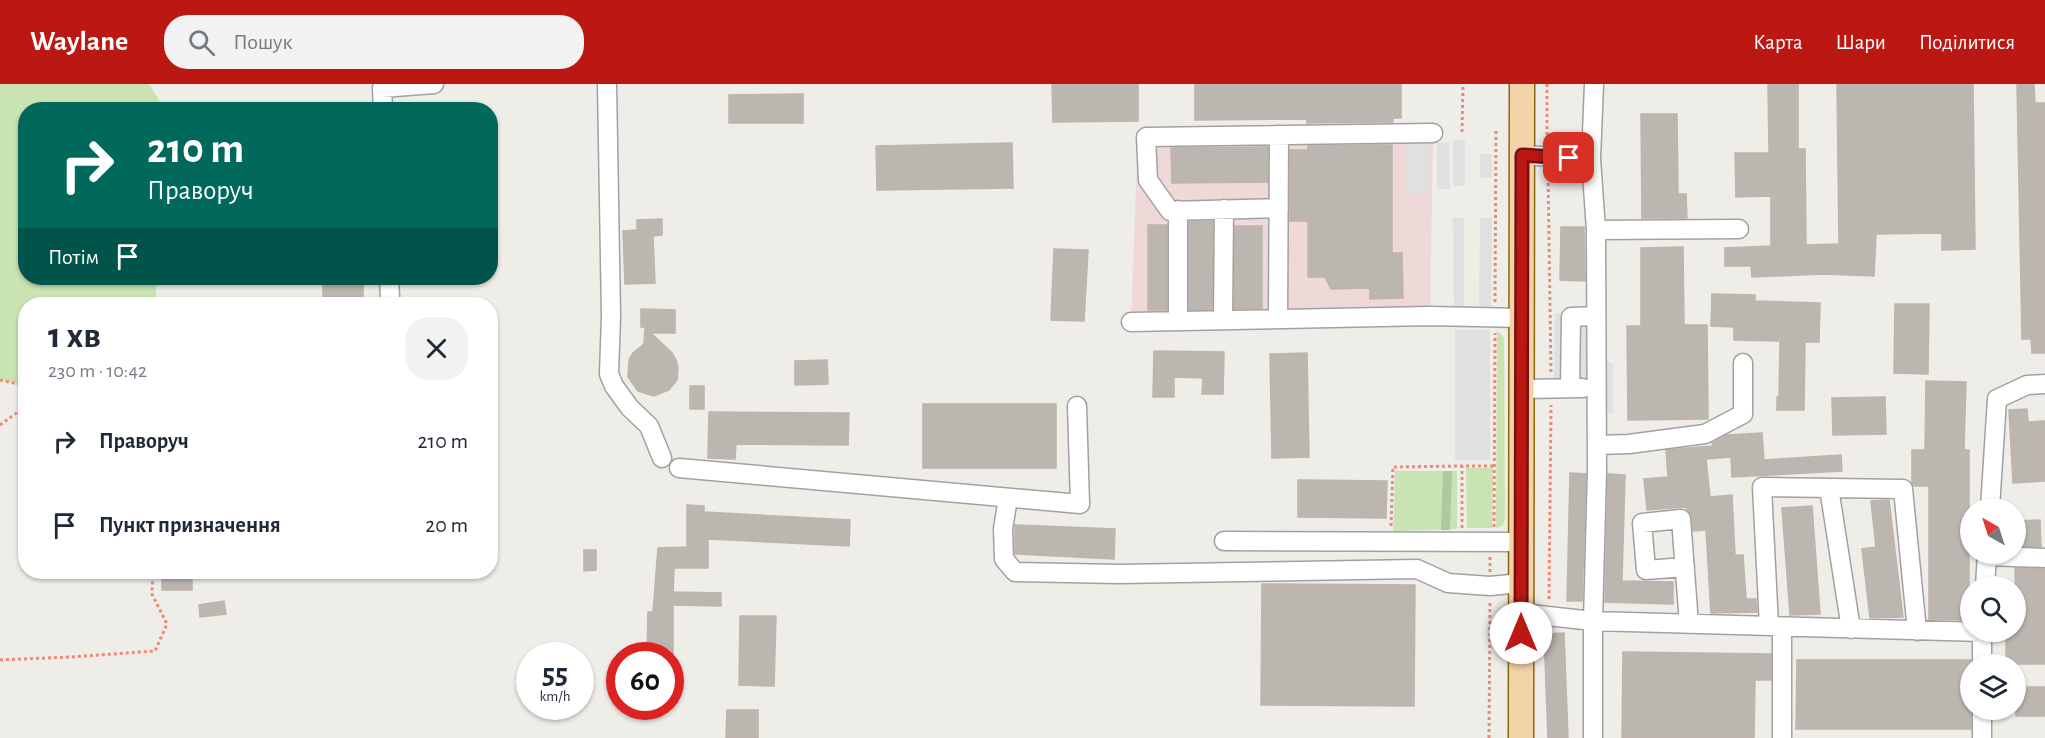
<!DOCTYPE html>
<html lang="uk">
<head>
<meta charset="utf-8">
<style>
  body { margin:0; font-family:"Alegreya Sans",sans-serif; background:#f2f2f3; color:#1f2937; height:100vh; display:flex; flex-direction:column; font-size:22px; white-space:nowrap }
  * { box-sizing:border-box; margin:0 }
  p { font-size:20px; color:#747a83 }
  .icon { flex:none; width:33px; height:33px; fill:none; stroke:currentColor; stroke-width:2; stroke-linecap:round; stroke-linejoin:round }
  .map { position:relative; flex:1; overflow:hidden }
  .drawer { position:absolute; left:18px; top:213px; width:480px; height:282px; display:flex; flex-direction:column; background:#fff; border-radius:24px; box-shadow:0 2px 4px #0004 }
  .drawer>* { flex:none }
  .banner { position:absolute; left:18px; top:18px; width:480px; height:183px; border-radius:24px; box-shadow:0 2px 4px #0004; background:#00695c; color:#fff; overflow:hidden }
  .needle { width:39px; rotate:321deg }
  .fabs { position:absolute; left:1960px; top:414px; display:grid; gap:12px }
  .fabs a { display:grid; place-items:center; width:66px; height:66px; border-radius:50%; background:#fff; box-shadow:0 2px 4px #0004; font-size:30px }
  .speed { position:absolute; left:516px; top:558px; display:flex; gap:12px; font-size:30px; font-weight:700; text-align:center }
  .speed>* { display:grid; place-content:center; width:78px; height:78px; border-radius:50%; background:#fff; box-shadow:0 2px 4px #0004; line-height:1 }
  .speed small { font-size:15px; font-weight:400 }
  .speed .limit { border:9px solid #d22; background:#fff; color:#111 }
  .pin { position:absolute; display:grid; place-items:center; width:51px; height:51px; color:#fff; margin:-26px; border-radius:12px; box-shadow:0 3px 9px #0006 }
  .me { position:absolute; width:66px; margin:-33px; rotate:0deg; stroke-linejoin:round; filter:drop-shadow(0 0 4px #0008) }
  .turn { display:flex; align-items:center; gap:21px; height:126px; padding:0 30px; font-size:27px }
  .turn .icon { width:78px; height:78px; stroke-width:2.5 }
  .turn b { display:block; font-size:42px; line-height:51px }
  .then { display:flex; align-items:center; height:57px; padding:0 30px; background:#0003; gap:12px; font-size:22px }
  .round { display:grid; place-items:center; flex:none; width:63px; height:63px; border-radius:24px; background:#f2f2f3 }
  .head { display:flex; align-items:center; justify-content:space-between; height:102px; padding:0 30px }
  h1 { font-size:36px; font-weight:600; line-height:45px }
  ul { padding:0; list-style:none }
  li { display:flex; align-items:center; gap:18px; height:84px; padding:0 30px }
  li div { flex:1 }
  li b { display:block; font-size:22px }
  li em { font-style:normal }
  header { display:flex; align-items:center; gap:36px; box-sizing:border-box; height:84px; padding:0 30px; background:#bb1814; color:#fff }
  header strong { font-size:28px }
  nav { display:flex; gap:33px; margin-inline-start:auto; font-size:21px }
  .search { width:420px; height:54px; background:#f2f2f3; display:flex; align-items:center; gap:15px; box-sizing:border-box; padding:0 21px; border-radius:24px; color:#747a83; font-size:22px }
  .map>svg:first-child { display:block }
  .commercial { fill:#eed9d8 }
  .grass { fill:#c9e4b2 }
  .forest { fill:#abcaa0 }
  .parking { fill:#e0e0e0 }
  .building { fill:#bcb6b0; stroke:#bfb4ab; stroke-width:1.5 }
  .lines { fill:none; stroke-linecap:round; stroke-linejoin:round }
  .minor-casing { stroke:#a1a1a1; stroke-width:21 }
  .major-casing { stroke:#8c660f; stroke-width:27 }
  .path { stroke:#ec897b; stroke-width:3; stroke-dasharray:3 3; stroke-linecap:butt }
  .minor { stroke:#fff; stroke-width:18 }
  .major { stroke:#f3d4a8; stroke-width:24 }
  .route-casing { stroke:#7a100d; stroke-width:15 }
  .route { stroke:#bb1814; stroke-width:10 }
</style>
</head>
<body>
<header>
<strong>Waylane</strong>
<div class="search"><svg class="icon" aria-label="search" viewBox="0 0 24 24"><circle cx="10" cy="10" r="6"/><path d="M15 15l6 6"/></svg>Пошук</div>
<nav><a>Карта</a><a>Шари</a><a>Поділитися</a></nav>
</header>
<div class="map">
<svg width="2045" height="654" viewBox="0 0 2045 654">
  <rect width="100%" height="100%" fill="#efede7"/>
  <path class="commercial" d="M1138,47L1279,51L1433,49L1430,232L1131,238Z"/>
  <path class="grass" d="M0,0H149L160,18V25L26,26V194H156V220H26L25,299L18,300L0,296Z
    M1497,246L1504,254L1505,436L1502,442L1496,444Z
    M1466,384H1493L1492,444H1467Z
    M1395,387H1457V445L1393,447Z"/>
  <path class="forest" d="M1443,387H1452L1450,446H1441Z"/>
  <path class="parking" d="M1453,56H1465V102H1453Z
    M1449,58L1450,105H1437V59Z
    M1406,59H1429V110H1405Z
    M1480,70H1492V94L1480,93Z
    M1453,134H1464V224H1454Z
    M1480,134H1492L1491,223L1479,222Z
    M1555,229H1590L1589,295L1554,299Z
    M1455,246H1490V376H1455Z
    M1605,276L1613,280V330L1604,326Z"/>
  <path class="building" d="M1052,0H1138V37L1053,38Z
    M1195,0H1401V34H1393V38L1307,39V35L1195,36Z
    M1768,0H1798V65H1805L1806,161L1839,160L1837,0H1973L1975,165L1942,166V149L1876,150L1874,192L1824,190L1752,193L1751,182H1725V164L1771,162V112L1736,113L1735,69H1769Z
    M2017,0H2034L2035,19H2045V269H2032L2031,255H2022Z
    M803,10V39H729V11Z
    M1641,30H1677L1678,110H1686L1687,134H1642Z
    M1012,59L1013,104L877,106L876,62Z
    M1392,61V169H1402L1403,214L1370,215V204L1331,205L1325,193H1308V137H1290V66H1308V62Z
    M1268,63V98L1172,99L1171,64Z
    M662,135V151L653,152L655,199L625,200L623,147L637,146V136Z
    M1213,137L1212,225L1189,226V138Z
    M1148,141H1167V226H1148Z
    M1235,142H1262V224L1234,225Z
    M1561,143H1584L1585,197L1560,196Z
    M1683,163L1684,241H1707L1708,335L1628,336L1627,242H1641V164Z
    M1054,165L1088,166L1084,237L1051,236Z
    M323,194H363V220H323Z
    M1712,210L1755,211V217L1820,219L1819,258H1805L1804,326H1777V313H1779L1780,257L1734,256V243L1711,242Z
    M1895,220H1929L1928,290L1894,289Z
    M641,225L675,226V249H651L672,269L676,276L678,284L677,296L669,306L654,312L638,307L628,293L629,276L633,269L644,260L645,243H641Z
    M1154,267L1224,268L1223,310H1202L1203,294L1174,293V313H1153Z
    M1307,269L1309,373L1272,374L1270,270Z
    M827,276L828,300L795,301V277Z
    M1926,297L1966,298L1964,366H1969V536L1929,535V402H1913L1912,399V366H1925Z
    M690,302H704V325H690Z
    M1885,313L1886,350L1833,351L1832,314Z
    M923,320H1056V384H923Z
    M2027,325L2028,338L2045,337V397L2013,399L2009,326Z
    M709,328L849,329L848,361L736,360L735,375L708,374Z
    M1762,349L1764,376L1841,371L1842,387L1732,393L1731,373L1706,375L1710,413L1732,411L1735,471H1743L1746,515H1756L1757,528L1711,529L1706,446L1693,447L1692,434L1686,423L1647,426L1644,395L1668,393L1666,366L1713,362L1712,359L1727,351Z
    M1570,389L1586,390L1582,517H1567Z
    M1608,390L1625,391L1622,497L1673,498V520L1605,518Z
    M1298,396L1387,397L1386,434L1298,433Z
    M1889,416L1903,533L1870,534L1862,465L1876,463L1871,417Z
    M687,421L704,422V428L850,436L849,462L708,455V484H674L673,508L721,509V522L673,521V572L647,571L648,528H653L658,464L687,463Z
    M1812,422L1820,530L1790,531L1782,424Z
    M2040,436L2041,463L2016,462V437Z
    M1015,441L1115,445L1114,475L1015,470Z
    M584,466H596V486L584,487Z
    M2015,484L2045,485V580H2006V548H2016Z
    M162,490H192V506H162Z
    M1262,500L1415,501L1414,622L1261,621Z
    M224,517L226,530L200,533L199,521Z
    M740,532H776L774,602L739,601Z
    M1564,549L1568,654H1548L1544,550Z
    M1623,568L1771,570V596H1755L1754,654H1622Z
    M1797,576H1971V645H1796Z
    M2016,603H2045V632H2016Z
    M727,626H758V654H726Z"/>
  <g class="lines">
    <defs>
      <path id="minor" d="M607,0L611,232L609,290L614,302L630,324L649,342L662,374
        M383,26L382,4L434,0
        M1522,71L1591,75L1596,146L1597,387L1593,537V654
        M1591,75L1594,0
        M1279,124L1170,127L1148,96L1146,53L1433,49
        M1596,146L1739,145
        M389,194L390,213
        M1278,235L1279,51
        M1223,236L1224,125
        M1178,237V126
        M1131,238L1430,232L1522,234
        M1570,304L1571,233L1596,232
        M1522,305L1583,304
        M1597,361L1629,360L1705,350L1743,330V279
        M679,384L1080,420L1077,322
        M1829,404L1851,545
        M1008,414L1003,445L1004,475L1015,488L1119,490L1417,485L1448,499L1490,502L1521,499
        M1990,424L1997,315L2027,301L2045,300
        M1224,457L1521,458
        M1987,472L2045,474
        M1685,483L1646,486L1642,439L1681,435L1689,540
        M1985,502L1987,470
        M1521,529L1593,537L1982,548
        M1769,542L1762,403L1903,405L1917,547
        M1782,543V654
        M1982,548V580
        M1982,626V654"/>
      <path id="major" d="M1521,654L1522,0"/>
    </defs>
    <use href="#minor" class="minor-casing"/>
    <use href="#major" class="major-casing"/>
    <path class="path" d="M1547,0V56
      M1462,48L1463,0
      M1548,87L1551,290
      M1495,218L1496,46
      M0,296L18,300L26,299
      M0,341L26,322
      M1391,442L1393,383L1462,382
      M1494,443L1495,249
      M1462,444V382H1494
      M1490,488V473
      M1549,515L1551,321
      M0,576L71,573L155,567L167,540L152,510L153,488
      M1489,654L1490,518"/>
    <use href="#minor" class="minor"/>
    <use href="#major" class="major"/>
  </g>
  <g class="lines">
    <defs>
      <path id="route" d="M1521,549L1522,71L1569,74"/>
    </defs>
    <use href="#route" class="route-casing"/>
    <use href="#route" class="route"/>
  </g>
</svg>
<div class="fabs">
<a><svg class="needle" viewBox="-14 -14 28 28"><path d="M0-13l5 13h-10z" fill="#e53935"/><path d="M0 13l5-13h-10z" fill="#747a83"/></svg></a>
<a><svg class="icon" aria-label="search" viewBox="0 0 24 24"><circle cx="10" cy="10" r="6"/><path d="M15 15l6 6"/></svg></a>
<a><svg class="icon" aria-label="layers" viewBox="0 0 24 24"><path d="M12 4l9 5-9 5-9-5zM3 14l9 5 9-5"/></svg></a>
</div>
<div class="speed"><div>55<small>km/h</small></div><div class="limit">60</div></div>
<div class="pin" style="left:1569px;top:74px;background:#d93025"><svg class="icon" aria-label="arrive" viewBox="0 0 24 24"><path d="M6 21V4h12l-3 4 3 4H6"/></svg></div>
<svg class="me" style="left:1521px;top:549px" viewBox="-20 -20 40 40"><circle r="19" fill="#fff"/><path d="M0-13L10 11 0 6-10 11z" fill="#bb1814"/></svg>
<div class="banner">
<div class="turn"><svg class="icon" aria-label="right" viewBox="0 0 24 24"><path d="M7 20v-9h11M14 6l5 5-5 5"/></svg><div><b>210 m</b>Праворуч</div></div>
<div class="then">Потім<svg class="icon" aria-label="arrive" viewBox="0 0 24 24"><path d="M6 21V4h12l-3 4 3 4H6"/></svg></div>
</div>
<section class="drawer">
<div class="head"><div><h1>1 хв</h1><p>230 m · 10:42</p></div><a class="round"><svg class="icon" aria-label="close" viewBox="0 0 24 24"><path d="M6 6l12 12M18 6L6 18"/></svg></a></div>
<ul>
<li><svg class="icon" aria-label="right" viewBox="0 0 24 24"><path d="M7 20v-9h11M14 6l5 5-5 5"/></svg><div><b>Праворуч</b></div><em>210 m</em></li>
<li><svg class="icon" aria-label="arrive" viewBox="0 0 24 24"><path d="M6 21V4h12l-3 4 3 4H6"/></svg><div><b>Пункт призначення</b></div><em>20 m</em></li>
</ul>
</section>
</div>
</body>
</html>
